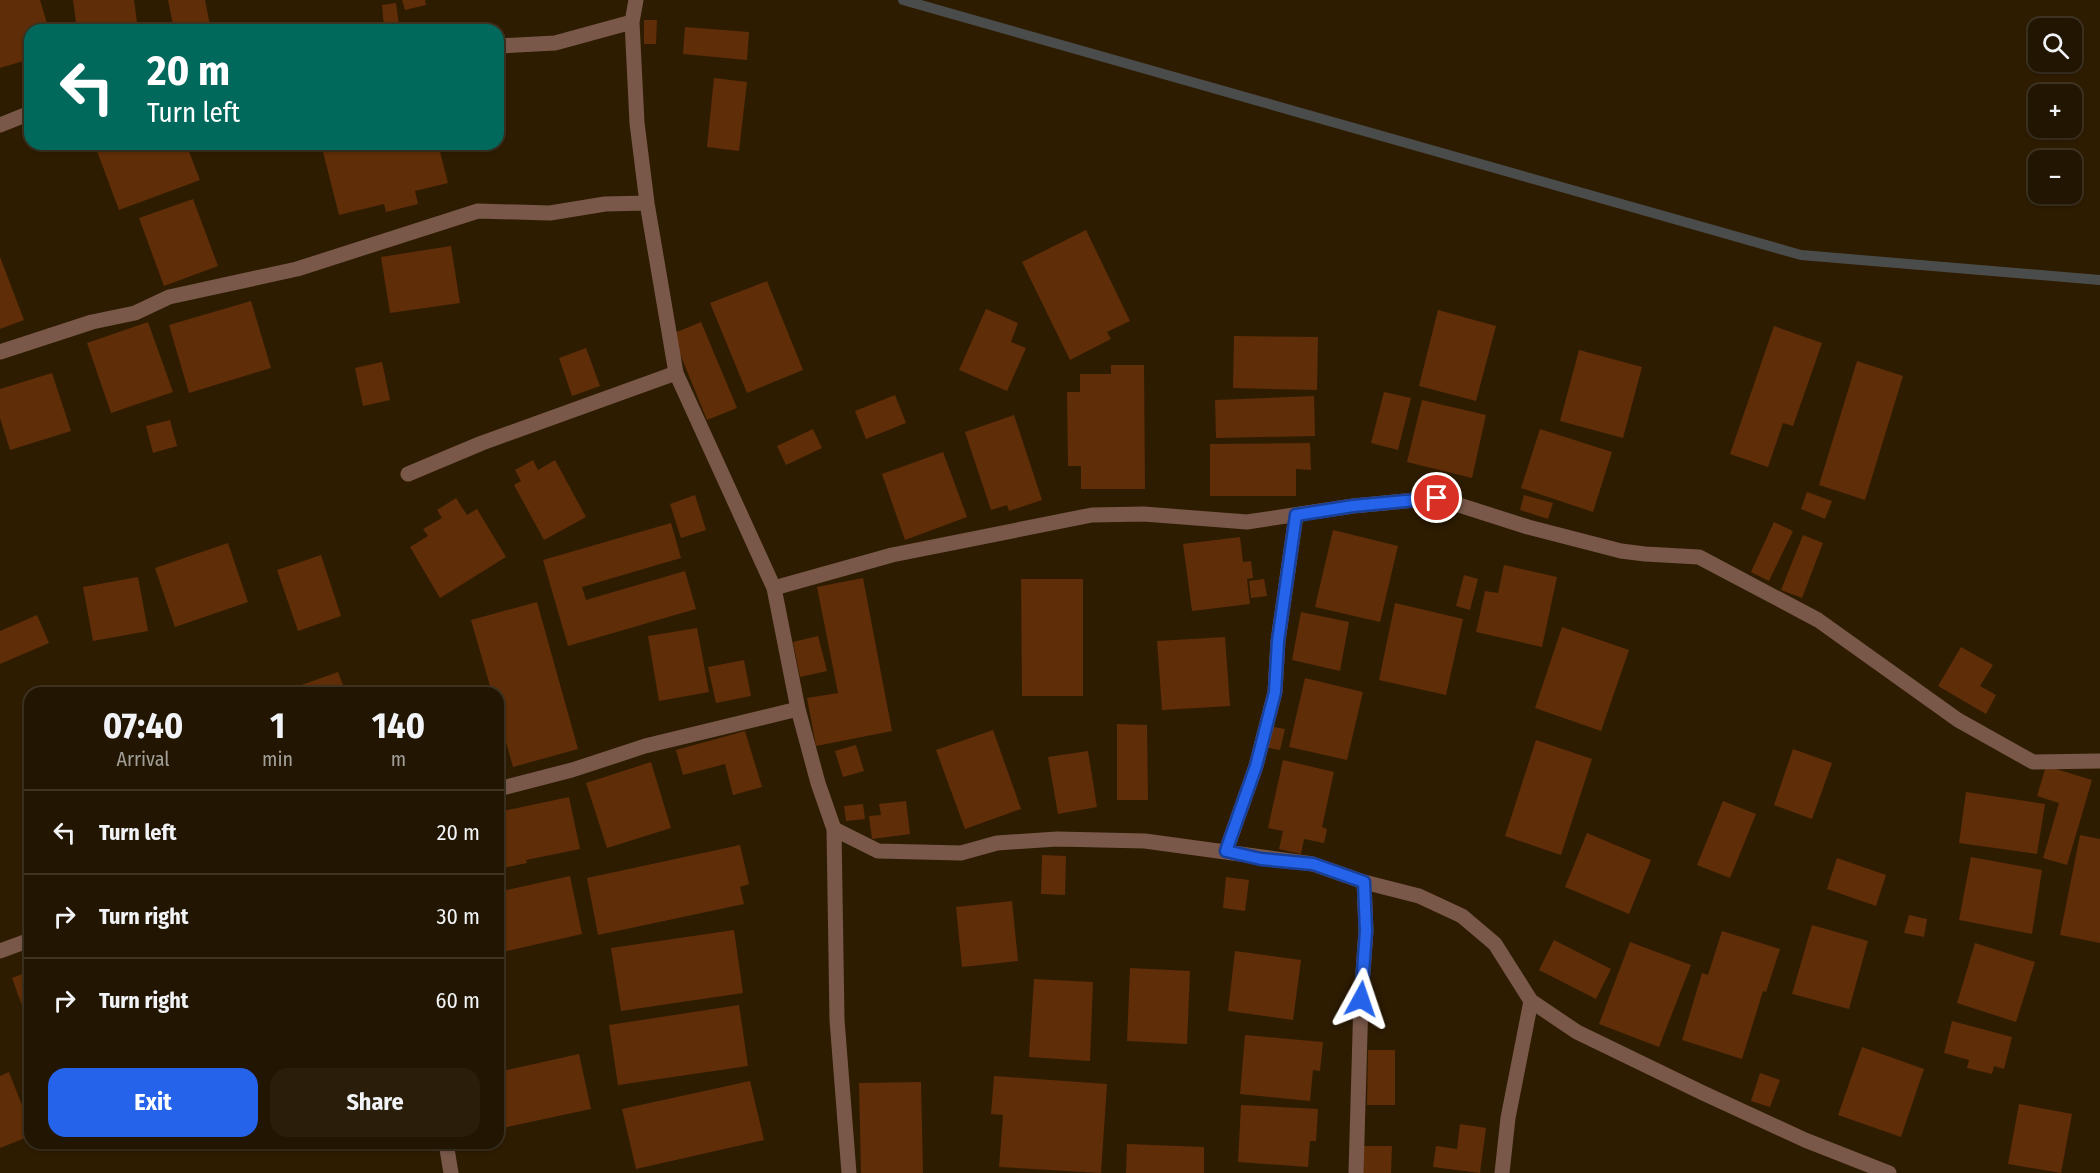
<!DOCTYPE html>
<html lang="en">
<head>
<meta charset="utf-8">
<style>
  body { margin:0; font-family:"Fira Sans Condensed",sans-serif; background:#2a1e0b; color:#f1f3f6; height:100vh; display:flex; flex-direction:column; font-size:22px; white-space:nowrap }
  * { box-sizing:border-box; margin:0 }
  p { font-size:20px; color:#a29f99 }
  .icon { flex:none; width:33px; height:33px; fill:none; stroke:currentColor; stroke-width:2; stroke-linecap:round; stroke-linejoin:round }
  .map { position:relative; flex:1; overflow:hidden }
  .details { position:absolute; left:24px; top:687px; width:480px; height:462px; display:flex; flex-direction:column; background:#221501; border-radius:18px; box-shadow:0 2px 4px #0004,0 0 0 2px #3f3423 }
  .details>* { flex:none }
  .banner { position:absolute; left:24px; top:24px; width:480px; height:126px; border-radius:18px; box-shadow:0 2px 4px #0004,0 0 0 2px #3f3423; background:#00695c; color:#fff; overflow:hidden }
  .fabs { position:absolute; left:2028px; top:18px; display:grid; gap:12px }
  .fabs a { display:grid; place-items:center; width:54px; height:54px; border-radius:12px; background:#221501; box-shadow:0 2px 4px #0004,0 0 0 2px #3f3423; font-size:30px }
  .pin { position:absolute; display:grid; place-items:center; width:51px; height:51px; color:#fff; margin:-26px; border:3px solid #fff; border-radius:50%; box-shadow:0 2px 6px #0007 }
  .me { position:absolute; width:66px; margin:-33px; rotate:5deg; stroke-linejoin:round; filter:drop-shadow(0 0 4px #0008) }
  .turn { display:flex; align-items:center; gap:21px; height:126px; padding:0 24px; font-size:27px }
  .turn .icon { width:78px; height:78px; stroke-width:2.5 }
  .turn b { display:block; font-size:42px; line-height:51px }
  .eta { display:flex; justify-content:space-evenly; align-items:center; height:102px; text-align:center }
  .eta b { font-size:36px; font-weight:700; line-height:42px }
  .button { display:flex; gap:12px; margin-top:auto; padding:12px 24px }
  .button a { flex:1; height:69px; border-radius:18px; background:#2563eb; color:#fff; font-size:24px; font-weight:700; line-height:69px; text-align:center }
  .button a+a { background:#2a1e0b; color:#f1f3f6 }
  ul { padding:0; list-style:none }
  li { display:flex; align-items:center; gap:18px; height:84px; padding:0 24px; border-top:2px solid #3f3423 }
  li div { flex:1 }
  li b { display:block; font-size:22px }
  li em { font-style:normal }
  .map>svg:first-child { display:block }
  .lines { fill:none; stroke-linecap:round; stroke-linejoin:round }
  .stream { stroke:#4a4c4b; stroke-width:10 }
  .building { fill:#5f2d07 }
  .minor { stroke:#79584a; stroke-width:15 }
  .route-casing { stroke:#184099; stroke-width:15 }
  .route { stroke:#2563eb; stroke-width:10 }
</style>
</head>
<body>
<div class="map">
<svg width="2100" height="1173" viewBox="0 0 2100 1173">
  <rect width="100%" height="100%" fill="#2e1c01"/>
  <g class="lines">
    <path class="stream" d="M903,0L1801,255L2100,280"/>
  </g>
  <path class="building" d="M0,0H40L49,30H30V59L0,68Z
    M73,0H134L138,30H77Z
    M168,0H205L211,30H174Z
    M402,0H425L426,5L405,10Z
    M396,3L399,25L384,27L382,5Z
    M644,20H657L656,44H644Z
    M255,23L258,30H238Z
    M685,27L749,32L747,60L683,54Z
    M714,78L747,82L739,151L707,147Z
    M116,144H186L200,180L119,210L97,151Z
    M321,144H438L448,183L415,191L418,204L386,212L384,204L339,215Z
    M193,199L218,266L164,286L139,218Z
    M1086,230L1130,321L1107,332L1111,339L1070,360L1022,262Z
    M451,246L460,303L390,313L381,257Z
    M0,257L24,320L0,329Z
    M767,281L803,370L747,393L710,303Z
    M251,301L271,368L189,393L169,325Z
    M986,309L1018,323L1011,342L1026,348L1007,391L959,370Z
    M1438,310L1496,326L1476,401L1419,386Z
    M148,322L173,392L111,413L87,343Z
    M701,322L737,408L707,420L672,334Z
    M1774,326L1822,343L1793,426L1783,423L1768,467L1730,454Z
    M1234,336L1318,337L1317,390L1233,388Z
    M586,348L600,386L572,396L559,358Z
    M1579,350L1642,367L1623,438L1560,421Z
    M1857,361L1903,376L1865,500L1819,485Z
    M382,362L390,400L363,406L355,368Z
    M1111,365H1144L1145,489H1081V466H1068L1067,392H1080V374H1111Z
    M52,373L71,431L10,450L0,418V389Z
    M1384,392L1411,398L1398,450L1371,443Z
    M895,395L906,423L866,439L855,411Z
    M1314,396L1315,436L1216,438L1215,400Z
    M1422,400L1486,415L1472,478L1407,462Z
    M1014,415L1042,500L1009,511L1007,505L991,510L965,432Z
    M170,420L177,446L153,453L146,426Z
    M813,429L822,448L786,465L777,446Z
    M1540,429L1612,452L1593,512L1521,488Z
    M1310,443L1311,470L1296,469V496H1210V444Z
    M943,452L967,517L905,540L882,474Z
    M533,460L538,470L555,460L586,517L544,540L514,485L521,481L515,470Z
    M1807,492L1832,501L1825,519L1801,509Z
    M695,495L706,530L681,538L670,504Z
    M1524,495L1553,503L1548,519L1520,510Z
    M456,498L467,515L477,509L506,557L440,598L410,547L428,536L423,529L442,518L437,510Z
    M1774,522L1793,531L1769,581L1751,572Z
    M671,523L681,558L582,587L586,600L685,571L696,609L568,646L543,560Z
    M1333,530L1398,546L1380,622L1315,607Z
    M1803,535L1823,543L1802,598L1781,590Z
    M1240,537L1243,562L1251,561L1253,578L1247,579L1250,604L1192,611L1183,544Z
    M228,543L248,602L175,627L155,568Z
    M321,555L341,616L298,631L277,570Z
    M1504,565L1557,577L1542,647L1476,632L1485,591L1498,593Z
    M1464,575L1478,579L1470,610L1456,606Z
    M138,577L148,631L93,641L83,587Z
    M863,578L892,731L816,746L807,698L838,693L817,587Z
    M1021,579H1083V696H1022Z
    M1264,579L1267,596L1251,598L1249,581Z
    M537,602L578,749L513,767L498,714V693H492L471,620Z
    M1395,603L1463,619L1446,695L1379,680Z
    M1301,612L1349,622L1340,671L1292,660Z
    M37,615L49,643L0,664V631Z
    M1562,627L1629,650L1601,731L1535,708Z
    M697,628L709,692L659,701L648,636Z
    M818,636L827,671L800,677L793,642Z
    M1225,637L1230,706L1162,710L1157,641Z
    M1961,647L1993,665L1980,686L1996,695L1986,714L1938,686Z
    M744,660L751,696L716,703L708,667Z
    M338,672L346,693H279Z
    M1305,678L1363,692L1347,760L1289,747Z
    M1117,724L1147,725L1148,800H1117Z
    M1269,726L1285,729L1280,750L1264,747Z
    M993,730L1021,809L965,829L936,750Z
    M745,731L762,787L733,795L725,764L683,775L676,750Z
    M1536,740L1592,759L1561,855L1505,836Z
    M856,745L864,771L843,777L835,751Z
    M1793,749L1832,763L1812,819L1774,805Z
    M1088,751L1097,807L1058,814L1048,757Z
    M1283,760L1334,772L1322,827L1327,829L1324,843L1304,839L1301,854L1279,849L1283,831L1268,828Z
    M651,762L671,828L607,848L586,783Z
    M2046,766L2092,780L2067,865L2043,858L2059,803L2037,796Z
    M1966,792L2045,804L2037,854L1959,843Z
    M569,797L580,849L526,860L527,863L498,869V812Z
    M906,801L910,834L872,839L869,816L881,815L879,804Z
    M1723,801L1756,814L1730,878L1697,865Z
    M863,804L865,819L846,821L844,806Z
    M1587,833L1651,860L1629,914L1565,887Z
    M2080,835L2100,839V943L2060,935Z
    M740,845L749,884L740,887L744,904L598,935L587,878Z
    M1042,855L1066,856L1065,895L1041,894Z
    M1971,857L2042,870L2032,934L1959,920Z
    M1837,858L1886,875L1876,906L1827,889Z
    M570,876L582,934L498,953V892Z
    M1226,877L1249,880L1245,911L1223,908Z
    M1012,901L1018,961L962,967L956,907Z
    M1909,915L1927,919L1924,937L1904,933Z
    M1812,925L1868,941L1849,1009L1792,994Z
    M734,930L743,993L621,1011L611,948Z
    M1722,931L1780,949L1766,992L1763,991L1742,1059L1682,1040L1702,973L1708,975Z
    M1554,940L1611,969L1596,999L1539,970Z
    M1630,942L1691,965L1659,1047L1599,1024Z
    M1975,943L2035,962L2016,1022L1957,1003Z
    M1235,951L1301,960L1293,1020L1228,1011Z
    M1130,968L1190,971L1187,1044L1127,1041Z
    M30,971V1027L12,978Z
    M1034,979L1093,982L1090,1061L1029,1057Z
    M739,1005L748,1066L618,1085L609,1025Z
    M1952,1021L2012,1037L2004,1069L1994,1066L1992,1074L1967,1068L1969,1060L1944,1053Z
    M1245,1035L1323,1042L1320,1071L1313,1070L1310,1101L1240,1094Z
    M1862,1047L1924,1069L1901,1137L1838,1115Z
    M1368,1050H1395V1105H1367Z
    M579,1054L591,1109L498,1129V1072Z
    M9,1072L30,1126V1136L0,1148V1076Z
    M1760,1073L1780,1080L1770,1107L1751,1101Z
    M994,1076L1107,1084L1101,1173L999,1167L1003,1115L991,1114Z
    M750,1081L764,1140L636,1169L622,1109Z
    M921,1082L923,1173H861L859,1083Z
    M2019,1104L2072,1114L2061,1173L2008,1164Z
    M1241,1105L1318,1109L1316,1141H1310L1308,1167L1238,1162Z
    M1460,1124L1486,1128L1480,1173L1433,1167L1436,1146L1457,1149Z
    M250,1143H270V1144L251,1149Z
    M1127,1144L1204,1147V1173H1126Z
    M1361,1146H1392L1391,1173H1361Z"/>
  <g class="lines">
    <path class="minor" d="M636,0L632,22L637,123L647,203L676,373L774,588L798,709L818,783L834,829L837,1020L849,1173
      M498,46L555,43L632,22
      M0,125L30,113
      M0,352L92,322L135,313L169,297L297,269L478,211L550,213L605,204L647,203
      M408,474L482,443L676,373
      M774,588L892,555L1092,515L1144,514L1247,522L1353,506L1437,498L1528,527L1621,551L1645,554L1699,557L1818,620L1958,720L2033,762L2100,761
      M498,789L572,770L645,746L798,709
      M834,829L878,851L961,853L997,843L1057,839L1145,841L1313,864L1364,882L1419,896L1462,916L1495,944L1531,1001L1577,1032L1703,1093L1805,1140L1889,1173
      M1226,851L1256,766L1275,692L1278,641L1296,515
      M0,951L30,940
      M446,1143L451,1173
      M1356,1173L1361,999L1366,931L1364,882
      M1502,1173L1508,1118L1531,1001"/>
  </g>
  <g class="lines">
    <defs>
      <path id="route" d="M1361,999L1366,931L1364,882L1313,864L1261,859L1226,851L1256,766L1275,692L1278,641L1296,515L1353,506L1437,498"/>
    </defs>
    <use href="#route" class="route-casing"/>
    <use href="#route" class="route"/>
  </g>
</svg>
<div class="fabs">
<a><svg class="icon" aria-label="search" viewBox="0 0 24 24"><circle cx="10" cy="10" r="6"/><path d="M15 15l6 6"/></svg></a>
<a>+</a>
<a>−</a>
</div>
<div class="pin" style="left:1437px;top:498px;background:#d93025"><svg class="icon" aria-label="arrive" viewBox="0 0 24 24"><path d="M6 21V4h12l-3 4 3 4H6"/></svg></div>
<svg class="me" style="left:1361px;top:999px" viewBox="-20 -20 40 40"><path d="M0-17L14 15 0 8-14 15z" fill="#2563eb" stroke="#fff" stroke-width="4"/></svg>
<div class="banner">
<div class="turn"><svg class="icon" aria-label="left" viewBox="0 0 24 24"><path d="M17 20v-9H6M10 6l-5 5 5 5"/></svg><div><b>20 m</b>Turn left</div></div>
</div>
<section class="details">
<div class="eta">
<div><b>07:40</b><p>Arrival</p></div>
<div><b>1</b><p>min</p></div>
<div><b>140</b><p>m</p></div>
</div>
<ul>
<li><svg class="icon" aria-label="left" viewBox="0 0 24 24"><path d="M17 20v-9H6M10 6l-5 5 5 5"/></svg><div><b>Turn left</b></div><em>20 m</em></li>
<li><svg class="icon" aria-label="right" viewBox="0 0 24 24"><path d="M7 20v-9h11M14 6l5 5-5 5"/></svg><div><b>Turn right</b></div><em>30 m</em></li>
<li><svg class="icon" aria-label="right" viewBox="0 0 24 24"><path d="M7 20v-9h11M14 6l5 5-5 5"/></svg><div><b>Turn right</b></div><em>60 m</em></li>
</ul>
<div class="button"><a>Exit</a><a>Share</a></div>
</section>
</div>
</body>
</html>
